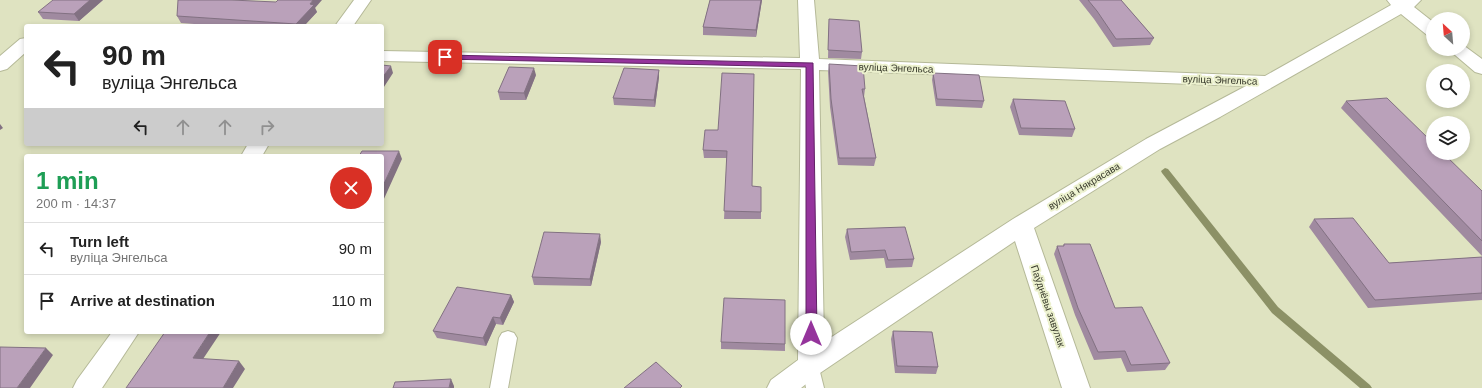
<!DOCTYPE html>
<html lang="en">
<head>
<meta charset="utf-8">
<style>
  body { margin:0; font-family:Helvetica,sans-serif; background:#f6f6f6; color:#222; height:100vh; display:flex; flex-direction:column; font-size:15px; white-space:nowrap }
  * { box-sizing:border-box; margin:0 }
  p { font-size:13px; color:#767676 }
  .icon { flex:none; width:22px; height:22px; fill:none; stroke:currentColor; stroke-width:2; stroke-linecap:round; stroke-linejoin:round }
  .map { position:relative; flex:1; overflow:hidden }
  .sheet { position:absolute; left:24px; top:154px; width:360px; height:180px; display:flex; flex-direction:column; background:#fff; border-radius:4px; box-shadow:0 2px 6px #0003 }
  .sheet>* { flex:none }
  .guide { position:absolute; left:24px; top:24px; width:360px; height:122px; border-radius:4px; box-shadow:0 2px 6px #0003; background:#fff; color:#222; overflow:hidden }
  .needle { width:26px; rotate:334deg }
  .controls { position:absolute; left:1426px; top:12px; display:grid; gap:8px }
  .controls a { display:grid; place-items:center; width:44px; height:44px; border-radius:50%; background:#fff; box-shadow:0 2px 6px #0003; font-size:20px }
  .pin { position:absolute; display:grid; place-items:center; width:34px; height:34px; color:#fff; margin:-17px; border-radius:8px; box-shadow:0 2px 6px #0006 }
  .me { position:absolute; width:44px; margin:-22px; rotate:0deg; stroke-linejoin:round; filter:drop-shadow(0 0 3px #0008) }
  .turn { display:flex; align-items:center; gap:14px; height:84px; padding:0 12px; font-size:18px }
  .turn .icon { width:52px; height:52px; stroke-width:2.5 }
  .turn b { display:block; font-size:28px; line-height:34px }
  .lanes { display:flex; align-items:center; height:38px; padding:0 12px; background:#0003; justify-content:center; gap:20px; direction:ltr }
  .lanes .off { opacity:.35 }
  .round { display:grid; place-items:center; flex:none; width:42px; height:42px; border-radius:21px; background:#f6f6f6 }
  .headline { display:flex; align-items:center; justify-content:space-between; height:68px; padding:0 12px }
  h1 { font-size:24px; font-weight:800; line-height:30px; color:#1e9e55 }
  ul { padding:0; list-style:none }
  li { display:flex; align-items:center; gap:12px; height:52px; padding:0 12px; border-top:1px solid #e0e0e0 }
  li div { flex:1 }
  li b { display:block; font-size:15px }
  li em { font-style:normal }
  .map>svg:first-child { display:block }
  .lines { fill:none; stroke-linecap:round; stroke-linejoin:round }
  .stream { fill:#8c9166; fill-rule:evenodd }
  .lane-casing { stroke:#b5b998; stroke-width:2 }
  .street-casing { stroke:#b5b998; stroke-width:2 }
  .lane { fill:#fff; fill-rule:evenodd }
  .street { fill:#fff; fill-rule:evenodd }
  .wall { fill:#a08aa0 }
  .shaded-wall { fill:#827182 }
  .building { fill:#baa1ba; stroke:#827182 }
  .route { fill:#95349c; stroke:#612265 }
  .labels { text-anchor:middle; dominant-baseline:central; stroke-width:4; stroke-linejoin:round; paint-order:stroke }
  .street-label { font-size:10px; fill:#36382a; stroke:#ecf1ce }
</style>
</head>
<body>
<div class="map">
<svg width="1482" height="388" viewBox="0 0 1482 388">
  <rect width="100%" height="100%" fill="#dfe3c1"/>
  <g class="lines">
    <path class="stream" d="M1165,168L1168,169L1278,307L1370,385L1372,388H1360L1272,313L1162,173L1161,171Z"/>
    <defs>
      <path id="lane" d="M508,331L514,333L517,338L508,388H490L499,338L502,333Z
        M811,357L817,360L824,388H806L802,365L805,360Z"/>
      <path id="street" d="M354,0H371L353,26H335Z
        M798,0H814L819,59L1265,76L1391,5L1387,0H1421L1414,7L1433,22V36L1427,35L1401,14L1220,117L1160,149L1034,228L1090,388H1062L1015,241L820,373L801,388H767L771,380L798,360L801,69L382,61V51L800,58ZM819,70L1246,86L1146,139L1013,219L824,342Z
        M26,38V52L7,69L0,71V56L20,39Z
        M1463,45L1482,59V74L1475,72L1448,49H1463Z
        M248,144H269L262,156H241Z
        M112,332H139L102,388H73L77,380Z"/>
    </defs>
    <use href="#lane" class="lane-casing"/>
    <use href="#street" class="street-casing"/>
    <use href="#lane" class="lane"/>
    <use href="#street" class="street"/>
  </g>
  <path class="wall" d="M103,0L79,21L43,19L38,12Z
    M710,0H762L756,37L703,35V27Z
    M1079,0H1121L1154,38L1150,45L1113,47L1094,19Z
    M315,8L317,12L304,26H221L181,23L177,16Z
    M829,19L862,52L861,59L828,58Z
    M829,64L865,89L864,97V96L876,158L874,166L838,165L830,107L828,72Z
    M659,70V77L655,107L614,105L613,98Z
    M933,73L984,101L982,108L936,106L932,80Z
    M536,75L526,100H500L498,92Z
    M1013,99L1075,129L1072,137L1019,135L1010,107Z
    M1346,101L1482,191V256L1341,108Z
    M718,130L752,186L761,187V219H724L727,158H704L703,150Z
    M1314,219L1389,263L1482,257V300L1368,308L1309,227Z
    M847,229L914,259L912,267L886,268L884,258L850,260L845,237Z
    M601,242L591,286L534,285L532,277Z
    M1064,244L1115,308L1170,363L1165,370L1127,372L1121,358L1094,360L1075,315L1054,254L1057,246H1063Z
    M511,295L514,302L503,325L496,324L486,346L437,338L433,331Z
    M893,331L938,367L936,374L895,373L891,339Z
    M721,342L785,344V351L721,349Z"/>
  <path class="shaded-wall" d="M90,0H103L79,21L74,14Z
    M313,0H322L315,8L317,12L304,26H297L296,24Z
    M761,0H762L756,37V30Z
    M391,66L393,73L382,90V78Z
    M534,68L536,75L526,100L524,93Z
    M659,70V77L655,107L654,100Z
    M0,124L3,128L0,130Z
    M399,151L402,159L383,201L382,199V188Z
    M600,234L601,242L591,286L590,279Z
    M511,295L514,302L503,325L500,318Z
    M493,317L496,324L486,346L483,338Z
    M210,332H221L199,365L193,358Z
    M46,348L53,355L30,388H17Z
    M239,361L245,369L233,388H223Z
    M451,379L454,386V388H449Z"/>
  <path class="building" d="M53,0H90L74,14L38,12Z
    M178,0H231L276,2L278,0H313L310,4L314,5L296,24L177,16Z
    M710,0H761L756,30L703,27Z
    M1088,0H1121L1154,38L1116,39L1097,11Z
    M829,19L859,21L862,52L828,50Z
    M829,64L863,66L865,89H862L876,158H839L831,99Z
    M382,65L391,66L382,78Z
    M509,67L534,68L524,93L498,92Z
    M624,68L659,70L654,100L613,98Z
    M722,73L754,74L752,186L761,187V212L724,211L727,151L703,150L705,130H718Z
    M933,73L979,75L984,101L937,99Z
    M1387,98L1433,143V153H1443L1482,191V241L1346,101Z
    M1013,99L1065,101L1075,129L1021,128Z
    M362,151H399L382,188V156H359Z
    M1353,218L1389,263L1482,257V293L1375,300L1314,219Z
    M905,227L914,259L888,260L885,250L851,252L847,229Z
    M544,232L600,234L590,279L532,277Z
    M1064,244H1090L1115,308L1142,307L1170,363L1131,365L1125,351L1098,352L1078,308L1057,246H1064Z
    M457,287L511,295L500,318L493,317L483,338L433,331Z
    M724,298L785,300V344L721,342Z
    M893,331L932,332L938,367L897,366Z
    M165,332H210L193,358L239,361L223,388H126Z
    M0,347L46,348L17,388H0Z
    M656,362L682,386L680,388H624Z
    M451,379L449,388H393L395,382Z"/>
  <path class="route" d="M445,55L813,63L817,334L815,337H807L806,334V67L443,59V56Z"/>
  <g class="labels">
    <g class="street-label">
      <text transform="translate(896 68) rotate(2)">вуліца Энгельса</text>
      <text transform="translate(1220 80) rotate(2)">вуліца Энгельса</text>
      <text transform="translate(1084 186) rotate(-31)">вуліца Някрасава</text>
      <text transform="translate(1048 306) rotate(71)">Паўднёвы завулак</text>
    </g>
  </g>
</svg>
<div class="controls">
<a><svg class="needle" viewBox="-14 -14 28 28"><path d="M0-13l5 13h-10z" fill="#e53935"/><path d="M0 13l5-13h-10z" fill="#767676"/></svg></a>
<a><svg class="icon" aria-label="search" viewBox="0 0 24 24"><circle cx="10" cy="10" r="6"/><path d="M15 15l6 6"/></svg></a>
<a><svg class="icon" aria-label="layers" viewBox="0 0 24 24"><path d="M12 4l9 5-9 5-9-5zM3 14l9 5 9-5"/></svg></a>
</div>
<div class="pin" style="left:445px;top:57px;background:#d93025"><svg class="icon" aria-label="arrive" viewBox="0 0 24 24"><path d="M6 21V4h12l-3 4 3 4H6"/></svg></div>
<svg class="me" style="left:811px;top:334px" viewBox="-20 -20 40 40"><circle r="19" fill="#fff"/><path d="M0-13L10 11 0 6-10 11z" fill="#95349c"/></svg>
<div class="guide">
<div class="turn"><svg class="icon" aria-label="left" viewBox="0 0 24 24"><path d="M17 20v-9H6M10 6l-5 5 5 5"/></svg><div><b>90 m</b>вуліца Энгельса</div></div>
<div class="lanes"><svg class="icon" aria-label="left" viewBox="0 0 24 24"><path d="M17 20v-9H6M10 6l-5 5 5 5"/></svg><svg class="icon off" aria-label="ahead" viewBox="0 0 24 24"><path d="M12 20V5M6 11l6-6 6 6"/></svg><svg class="icon off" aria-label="ahead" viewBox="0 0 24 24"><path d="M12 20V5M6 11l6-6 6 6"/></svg><svg class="icon off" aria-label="right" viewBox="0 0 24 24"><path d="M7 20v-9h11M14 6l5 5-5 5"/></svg></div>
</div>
<section class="sheet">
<div class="headline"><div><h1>1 min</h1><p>200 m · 14:37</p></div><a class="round" style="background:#d93025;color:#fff"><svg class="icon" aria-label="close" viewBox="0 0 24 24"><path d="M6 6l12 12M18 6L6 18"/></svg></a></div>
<ul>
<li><svg class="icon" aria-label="left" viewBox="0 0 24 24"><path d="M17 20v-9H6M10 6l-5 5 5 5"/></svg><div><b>Turn left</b><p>вуліца Энгельса</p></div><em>90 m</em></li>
<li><svg class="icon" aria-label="arrive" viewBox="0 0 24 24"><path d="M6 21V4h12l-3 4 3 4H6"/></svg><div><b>Arrive at destination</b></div><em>110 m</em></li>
</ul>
</section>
</div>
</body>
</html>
